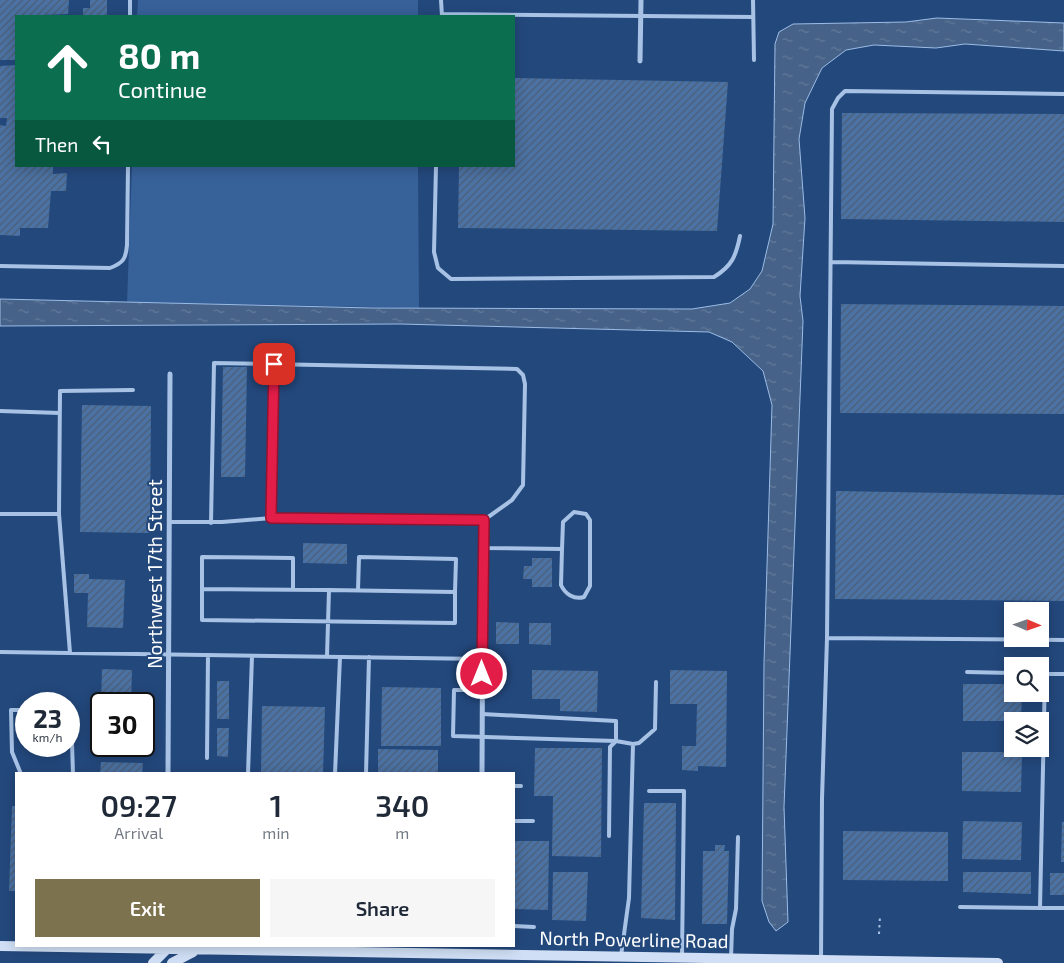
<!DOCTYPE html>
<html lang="en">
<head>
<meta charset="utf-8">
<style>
  body { margin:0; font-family:"Exo 2",sans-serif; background:#f6f6f7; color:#1f2937; height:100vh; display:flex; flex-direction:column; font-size:19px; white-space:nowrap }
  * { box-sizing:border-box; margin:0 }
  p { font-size:16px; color:#747a83 }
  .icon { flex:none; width:28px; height:28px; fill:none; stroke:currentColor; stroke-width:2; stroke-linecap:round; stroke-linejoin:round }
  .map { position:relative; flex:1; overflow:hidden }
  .drawer { position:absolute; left:15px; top:772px; width:500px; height:175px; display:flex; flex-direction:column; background:#fff; border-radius:0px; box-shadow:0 2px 12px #0003 }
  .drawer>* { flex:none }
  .top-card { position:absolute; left:15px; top:15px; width:500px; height:152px; border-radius:0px; box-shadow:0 2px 12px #0003; background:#0b6e4f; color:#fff; overflow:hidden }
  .needle { width:32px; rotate:92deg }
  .buttons { position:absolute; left:1004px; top:602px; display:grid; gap:10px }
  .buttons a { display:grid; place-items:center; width:45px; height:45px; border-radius:0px; background:#fff; box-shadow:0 2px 12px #0003; font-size:25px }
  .speed { position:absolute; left:15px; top:692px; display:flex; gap:10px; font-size:25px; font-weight:700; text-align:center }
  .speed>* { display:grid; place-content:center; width:65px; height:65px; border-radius:50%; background:#fff; box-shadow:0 2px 12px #0003; line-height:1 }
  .speed small { font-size:12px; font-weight:400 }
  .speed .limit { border:2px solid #111; border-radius:8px; background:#fff; color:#111 }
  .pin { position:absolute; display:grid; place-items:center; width:42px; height:42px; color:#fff; margin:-21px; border-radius:10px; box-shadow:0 2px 8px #0006 }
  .me { position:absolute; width:55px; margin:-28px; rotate:0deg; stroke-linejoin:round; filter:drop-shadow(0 0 4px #0008) }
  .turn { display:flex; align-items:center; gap:18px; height:105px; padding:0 20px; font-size:22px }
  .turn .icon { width:65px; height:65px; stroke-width:2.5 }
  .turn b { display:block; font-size:35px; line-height:42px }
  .then { display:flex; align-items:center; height:48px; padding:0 20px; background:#0003; gap:10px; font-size:19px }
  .eta { display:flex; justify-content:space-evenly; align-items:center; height:85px; text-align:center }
  .eta b { font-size:30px; font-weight:600; line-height:35px }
  .primary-button { display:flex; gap:10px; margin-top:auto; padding:10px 20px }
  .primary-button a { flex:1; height:58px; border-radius:0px; background:#7d724e; color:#fff; font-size:20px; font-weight:600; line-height:58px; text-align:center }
  .primary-button a+a { background:#f6f6f7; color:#1f2937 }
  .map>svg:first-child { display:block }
  .green { fill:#376199 }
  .water { fill:url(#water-ripples); stroke:#9bbce6 }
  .building { fill:url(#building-hatch) }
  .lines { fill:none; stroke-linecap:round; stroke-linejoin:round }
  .path { stroke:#a7c2e5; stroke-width:2; stroke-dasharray:2.5 4; stroke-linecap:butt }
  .lane { stroke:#a7c2e5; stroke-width:4 }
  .street { stroke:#a7c2e5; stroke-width:5 }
  .secondary { stroke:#d0dff5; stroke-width:10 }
  .route-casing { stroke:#92132f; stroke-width:12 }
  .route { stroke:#e11d48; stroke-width:9 }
  .labels { text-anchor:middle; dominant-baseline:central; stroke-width:4; stroke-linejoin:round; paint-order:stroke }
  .street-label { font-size:19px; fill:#fff; stroke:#23487c }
</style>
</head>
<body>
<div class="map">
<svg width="1064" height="963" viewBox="0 0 1064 963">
  <defs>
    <pattern id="water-ripples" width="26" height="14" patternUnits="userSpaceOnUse" patternTransform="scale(1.25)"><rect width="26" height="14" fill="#466288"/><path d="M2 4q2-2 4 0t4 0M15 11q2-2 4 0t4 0" fill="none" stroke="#627a9a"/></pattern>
    <pattern id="building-hatch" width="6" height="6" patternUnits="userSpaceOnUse" patternTransform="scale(1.25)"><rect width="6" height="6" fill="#4b72a4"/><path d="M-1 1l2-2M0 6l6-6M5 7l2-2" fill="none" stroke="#4c5d74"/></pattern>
  </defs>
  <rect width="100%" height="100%" fill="#23487c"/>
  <path class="green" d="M138,0H418V16H137Z
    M132,166H418L419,308L127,302Z"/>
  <path class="water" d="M937,18L1064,23V51L965,44L936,48L874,45L846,50L822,68L805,103L799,139L805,218L800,296L803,321L784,807L788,922L776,931L769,922L762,901L764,663L772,405L763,371L732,342L709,332L400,324L0,326V299L372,308L692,309L730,303L750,289L762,271L773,224L775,44L779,32L793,24L906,22Z"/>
  <path class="building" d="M0,0H69L68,14L16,16V60H0Z
    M90,0H107V16H83V8H90Z
    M16,65V166H53V174L67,173L66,191H51L48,228H20V236L0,235V125L6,126L7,118H0V66Z
    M514,78L728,82L717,231L458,228L459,166H514Z
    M842,113L1064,114V222L841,219Z
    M841,304L1064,306V414L840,413Z
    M223,367H247L245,477H221Z
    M82,405L151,406L150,533L80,532Z
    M836,491L1064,495V601L835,599Z
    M303,543L347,544V564L303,563Z
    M532,558H552V587H532V579H523L524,566H532Z
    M74,574H89V579L125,580L123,628L87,627L88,593H74Z
    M496,622L519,623V644H496Z
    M529,623H551V645L529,644Z
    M102,669L132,670L131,704H101Z
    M532,670L598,671L597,712L560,711V699H532Z
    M670,670L727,671L726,767L698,766V771L682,770V746H696L697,704H670Z
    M217,681H229V719H217Z
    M963,684H1012V694H1022L1021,721H963Z
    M382,687L441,688V746H381Z
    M262,706L325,707L323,774H261Z
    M217,728H229L228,757L217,756Z
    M535,748H602L601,857L552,856L553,796H534Z
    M378,749L438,750V774H378Z
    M962,752H1022L1021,792L962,791Z
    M101,762L143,763L142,774H100Z
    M644,803H676L675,920L641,918Z
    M12,806H16V891H9Z
    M963,821L1022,822L1021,860L962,859Z
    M1062,822H1064V862H1061Z
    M843,831L948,832V881L843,880Z
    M514,841H549L548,910L514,909Z
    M715,845H725L724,851H729L727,924H702L703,851H715Z
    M553,872H588L586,921L552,920Z
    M963,872H1031V894L963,892Z
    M1050,873H1064V895H1050Z"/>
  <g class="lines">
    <path class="path" d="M879,934L880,916"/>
    <path class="lane" d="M441,0L442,16
      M753,0L754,60
      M442,14L752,17
      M130,16V0
      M436,166L434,252L438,268L451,279L714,277C732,266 736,256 740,236
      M832,262L1064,266
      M0,266L110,268C123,263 126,259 127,245L128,166
      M0,411L60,413
      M0,514H59L60,391L133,390
      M59,514L70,653
      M271,518L274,364
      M169,522H222L271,518L484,520L483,548L562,549L561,585C565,594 574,600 584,597L590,586V520L586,514L574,512L563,522L562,549
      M211,523L214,363L517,369L523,375L525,384L523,485L512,500L484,520
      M202,589V557L293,558V590
      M358,590L359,557L456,559L455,592
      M827,638L1064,640
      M0,652L483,659
      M327,656L329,590L455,592V623L202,620V589L329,590
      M967,672L1012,673
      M1040,674H1064
      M1045,674L1040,908H1064
      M482,690H454L453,736L616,741L633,744
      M69,711H71L73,774
      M482,714L616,721V741L610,747L609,836
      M207,758L208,655
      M21,774L12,752L11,710H26
      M248,774L252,656
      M335,774L340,657
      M366,774L369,657
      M514,786H521
      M649,791H684L682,957
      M514,821H533
      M960,907L1040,908
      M514,926L534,927
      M621,956L629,898L633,744L639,743L655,729L656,682
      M731,958L732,929L736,909L738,837
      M821,960L822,799L827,638L832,109L838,98L845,91L1064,94"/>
    <path class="street" d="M640,61L641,0
      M168,774L170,374
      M482,774L483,548"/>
    <path class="secondary" d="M0,946L998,963
      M153,963L166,950
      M172,963L193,952"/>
  </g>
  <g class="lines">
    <defs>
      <path id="route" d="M274,364L271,518L484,520L482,674"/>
    </defs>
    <use href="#route" class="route-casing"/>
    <use href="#route" class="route"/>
  </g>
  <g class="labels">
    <g class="street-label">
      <text transform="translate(154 574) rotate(-90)">Northwest 17th Street</text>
      <text transform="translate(634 939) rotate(1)">North Powerline Road</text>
    </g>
  </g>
</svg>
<div class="buttons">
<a><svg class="needle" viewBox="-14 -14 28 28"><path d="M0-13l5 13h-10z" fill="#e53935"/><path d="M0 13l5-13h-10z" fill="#747a83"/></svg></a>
<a><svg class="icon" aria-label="search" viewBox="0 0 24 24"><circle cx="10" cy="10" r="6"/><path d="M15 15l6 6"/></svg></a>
<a><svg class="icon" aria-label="layers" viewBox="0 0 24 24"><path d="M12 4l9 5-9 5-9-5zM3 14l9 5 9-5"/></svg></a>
</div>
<div class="speed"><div>23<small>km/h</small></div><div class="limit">30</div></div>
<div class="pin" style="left:274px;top:364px;background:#d93025"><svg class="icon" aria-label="arrive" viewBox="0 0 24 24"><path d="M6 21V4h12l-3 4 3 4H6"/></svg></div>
<svg class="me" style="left:482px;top:674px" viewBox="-20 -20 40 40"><circle r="17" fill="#e11d48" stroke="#fff" stroke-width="3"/><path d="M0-11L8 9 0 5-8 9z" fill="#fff"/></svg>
<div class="top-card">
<div class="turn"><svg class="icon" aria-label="ahead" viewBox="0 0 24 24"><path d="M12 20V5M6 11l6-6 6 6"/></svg><div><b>80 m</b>Continue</div></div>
<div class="then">Then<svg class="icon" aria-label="left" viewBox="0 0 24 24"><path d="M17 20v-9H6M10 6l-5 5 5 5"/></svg></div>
</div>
<section class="drawer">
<div class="eta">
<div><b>09:27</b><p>Arrival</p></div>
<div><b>1</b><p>min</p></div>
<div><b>340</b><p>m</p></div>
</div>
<div class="primary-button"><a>Exit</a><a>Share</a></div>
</section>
</div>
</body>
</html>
